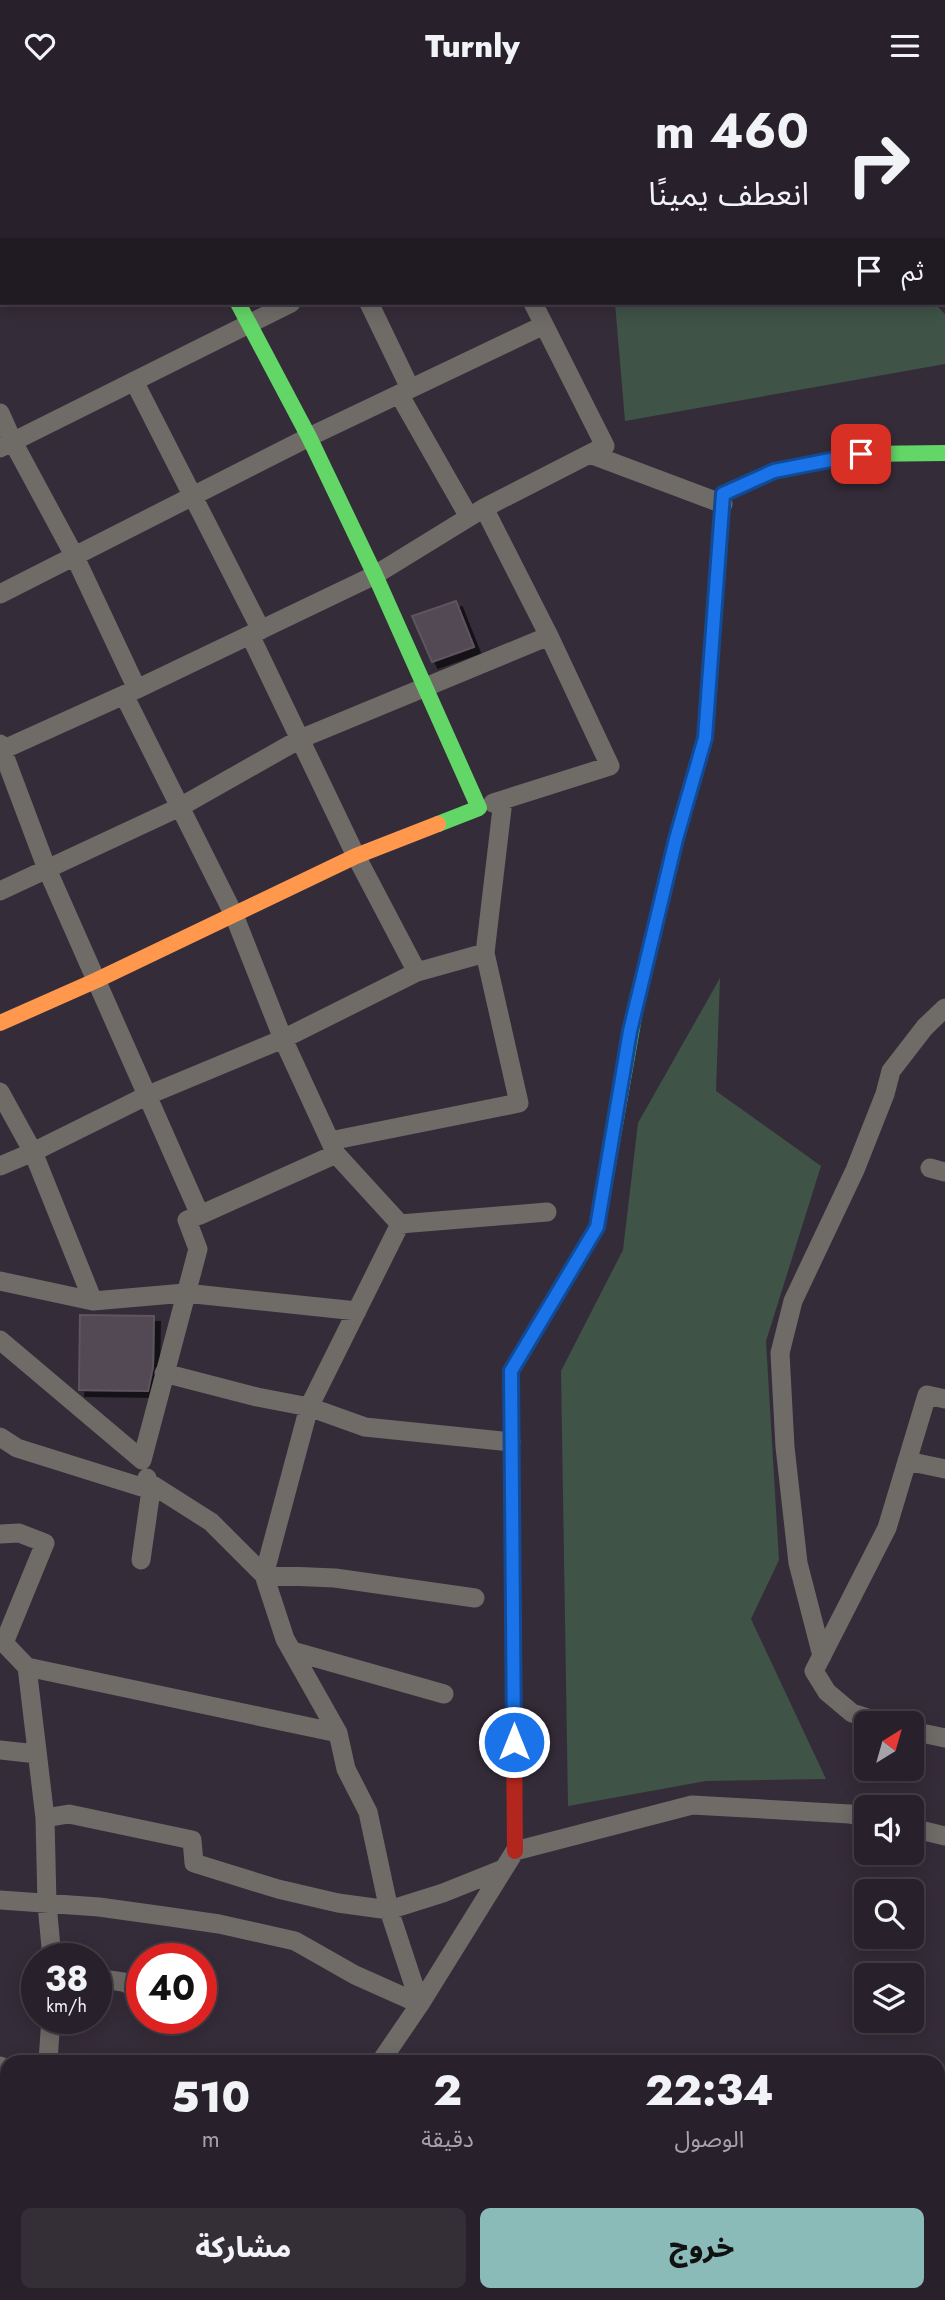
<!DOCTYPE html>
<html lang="ar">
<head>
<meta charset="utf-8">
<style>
  body { margin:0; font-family:Jost,"Noto Sans Arabic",sans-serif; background:#342e37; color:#f1f3f6; direction:rtl; height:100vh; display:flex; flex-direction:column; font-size:26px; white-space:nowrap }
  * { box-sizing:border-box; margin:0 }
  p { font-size:23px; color:#a5a3a9 }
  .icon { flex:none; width:38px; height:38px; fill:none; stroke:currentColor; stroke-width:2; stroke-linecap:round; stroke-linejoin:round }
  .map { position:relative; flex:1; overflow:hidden; direction:ltr }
  .side { position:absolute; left:0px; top:1964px; width:945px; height:247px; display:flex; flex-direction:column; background:#28212b; border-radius:21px 21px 0 0; box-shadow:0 4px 18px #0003,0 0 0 2px #443e47; direction:rtl }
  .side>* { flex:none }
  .banner { position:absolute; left:0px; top:0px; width:945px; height:214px; box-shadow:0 4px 18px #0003,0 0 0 2px #443e47; direction:rtl; background:#28212b; color:#f1f3f6; overflow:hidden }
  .needle { width:46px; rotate:37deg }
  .controls { position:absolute; left:854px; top:1620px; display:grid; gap:14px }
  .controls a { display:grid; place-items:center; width:70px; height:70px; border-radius:10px; background:#28212b; box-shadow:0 4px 18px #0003,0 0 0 2px #443e47; font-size:35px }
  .speed { position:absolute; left:21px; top:1852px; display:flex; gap:14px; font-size:35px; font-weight:700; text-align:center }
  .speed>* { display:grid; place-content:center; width:91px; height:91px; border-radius:50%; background:#28212b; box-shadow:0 4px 18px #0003,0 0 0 2px #443e47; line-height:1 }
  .speed small { font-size:18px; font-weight:400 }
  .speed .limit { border:10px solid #d22; background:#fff; color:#111 }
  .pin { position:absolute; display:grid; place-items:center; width:60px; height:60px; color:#fff; margin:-30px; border-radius:14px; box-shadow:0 4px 10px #0006 }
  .me { position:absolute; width:77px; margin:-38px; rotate:0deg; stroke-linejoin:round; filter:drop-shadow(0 0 5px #0008) }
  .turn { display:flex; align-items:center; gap:24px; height:147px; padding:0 21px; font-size:32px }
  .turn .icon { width:91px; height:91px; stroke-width:2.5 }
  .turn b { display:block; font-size:49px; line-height:60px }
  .then { display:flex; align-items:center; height:66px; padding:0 21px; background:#0003; gap:14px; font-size:26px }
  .eta { display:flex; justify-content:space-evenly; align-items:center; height:119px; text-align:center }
  .eta b { font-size:42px; font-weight:800; line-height:49px }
  .primary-button { display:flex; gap:14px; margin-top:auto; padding:14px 21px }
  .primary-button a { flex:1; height:80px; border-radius:10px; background:#8bbbb9; color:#111; font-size:28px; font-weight:800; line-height:80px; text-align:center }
  .primary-button a+a { background:#342e37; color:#f1f3f6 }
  header { display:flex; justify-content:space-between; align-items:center; height:91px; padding:0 21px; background:#28212b; font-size:32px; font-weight:800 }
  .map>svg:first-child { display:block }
  .green { fill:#3f5347 }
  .building { fill:#524854; stroke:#5e545f; stroke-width:2; filter:url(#shadow) }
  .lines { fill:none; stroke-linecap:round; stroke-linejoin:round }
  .street { stroke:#6f6c68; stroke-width:19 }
  .fast { stroke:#63d668; stroke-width:16 }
  .slow { stroke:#ff974d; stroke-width:16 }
  .jam { stroke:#b3261e; stroke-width:16 }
  .route-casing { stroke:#114b97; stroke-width:18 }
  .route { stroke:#1a73e8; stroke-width:12 }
</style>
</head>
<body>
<header><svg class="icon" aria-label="menu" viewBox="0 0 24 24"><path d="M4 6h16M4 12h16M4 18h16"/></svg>Turnly<svg class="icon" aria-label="heart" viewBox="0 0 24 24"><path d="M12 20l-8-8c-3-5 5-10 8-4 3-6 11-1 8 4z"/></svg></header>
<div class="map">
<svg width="945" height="2209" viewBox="0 0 945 2209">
  <defs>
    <filter id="shadow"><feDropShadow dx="6" dy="6" stdDeviation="0" flood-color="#0009"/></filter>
  </defs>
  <rect width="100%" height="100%" fill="#352c39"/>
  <path class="green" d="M615,212H934L945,223V273L625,330Z
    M720,887L716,1000L821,1075L766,1250L779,1469L751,1528L826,1688L706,1690L568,1715L561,1280L623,1159L638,1032Z
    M256,2203H710L702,2209H252Z"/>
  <path class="building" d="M456,510L474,556L432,571L412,525Z
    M80,1224L154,1225L153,1276L148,1300L79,1299Z"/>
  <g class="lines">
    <path class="street" d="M426,0L427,2
      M887,0L889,2
      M394,2L398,0
      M943,64L945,66
      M0,193L2,192
      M369,212L410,297
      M134,290L261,539
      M399,303L469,426
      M0,322L13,351L75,466L137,598
      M0,357L291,212
      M590,363L723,413
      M484,417L549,545L610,675L493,712
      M0,503L309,346L544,234
      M250,544L356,765L417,881
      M124,604L234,824L283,948L336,1063L400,1133
      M0,653L47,778L200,1124L187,1129L198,1158L142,1369L0,1249
      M0,660L137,598L375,484L484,417L605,355L533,212
      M0,800L180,716L300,648L549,545
      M0,1001L33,1061L93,1210
      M330,1050L519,1012L485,862L503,709
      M0,1075L33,1061L146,1005L283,948L417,881L485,862
      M930,1077L945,1081
      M200,1124L336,1063
      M0,1190L93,1210L185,1202L357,1220
      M164,1282L257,1306L309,1316L365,1336L511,1351
      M0,1346L17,1357L151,1399
      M907,1370L945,1378
      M148,1391L211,1431L264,1484L285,1548L338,1642L346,1678L368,1721L389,1819L420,1913
      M0,1443L19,1442L45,1452L4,1552L27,1576L338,1642
      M141,1469L151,1399L147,1387
      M475,1507L335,1487L264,1484L309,1316L400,1133L547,1121
      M292,1560L444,1603
      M822,1565L798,1472L785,1356L780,1262L793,1210L855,1079L885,1003L891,980L925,936L945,917
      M27,1576L45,1727L47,1813L52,1867
      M886,1633L852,1622L827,1601L814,1580L887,1437L927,1304L945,1308
      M912,1640L945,1647
      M0,1659L37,1663
      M45,1727L69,1723L192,1749L194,1772L278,1798L338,1812L389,1819L443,1802L503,1778
      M912,1737L945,1745
      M0,1809L99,1816L164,1825L219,1833L295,1850L355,1884L420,1913
      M96,1887L123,1891L142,1899
      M48,1970L51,1927
      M381,1970L420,1913L515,1760L692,1714L850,1723L866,1727
      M0,1975L7,1978
      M748,2203L750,2209
      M82,2209L85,2203
      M219,2209L223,2203"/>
    <path class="fast" d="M238,212L309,346L375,484L479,717L438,733
      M706,638L723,403L774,380L861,363L945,362
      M511,1284V1281L597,1136L635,920"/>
    <path class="slow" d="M635,920L676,748L705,647L706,638
      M0,932L97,889L356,765L438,733"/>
    <path class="jam" d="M511,1284L515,1760"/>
  </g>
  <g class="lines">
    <defs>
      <path id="route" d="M514,1651L511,1280L597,1136L630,940L676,748L705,647L723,403L774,380L861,363"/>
    </defs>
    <use href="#route" class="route-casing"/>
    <use href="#route" class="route"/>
  </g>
</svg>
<div class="controls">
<a><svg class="needle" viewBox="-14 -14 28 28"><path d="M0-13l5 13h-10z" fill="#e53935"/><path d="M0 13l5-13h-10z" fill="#a5a3a9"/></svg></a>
<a><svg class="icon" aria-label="sound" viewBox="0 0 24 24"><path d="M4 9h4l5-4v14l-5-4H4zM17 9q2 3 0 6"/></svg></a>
<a><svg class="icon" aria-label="search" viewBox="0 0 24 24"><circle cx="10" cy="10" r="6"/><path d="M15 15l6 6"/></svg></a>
<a><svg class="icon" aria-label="layers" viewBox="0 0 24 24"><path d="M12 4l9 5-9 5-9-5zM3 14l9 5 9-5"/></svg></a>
</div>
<div class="speed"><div>38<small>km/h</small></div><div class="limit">40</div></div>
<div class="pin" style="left:861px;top:363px;background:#d93025"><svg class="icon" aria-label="arrive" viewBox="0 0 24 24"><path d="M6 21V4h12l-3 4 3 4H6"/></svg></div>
<svg class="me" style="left:514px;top:1651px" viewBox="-20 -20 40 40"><circle r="17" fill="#1a73e8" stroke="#fff" stroke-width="3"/><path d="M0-11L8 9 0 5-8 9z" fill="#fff"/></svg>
<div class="banner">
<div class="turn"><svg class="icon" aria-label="right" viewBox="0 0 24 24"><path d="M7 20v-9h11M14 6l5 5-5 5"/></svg><div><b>460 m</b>انعطف يمينًا</div></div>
<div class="then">ثم<svg class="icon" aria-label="arrive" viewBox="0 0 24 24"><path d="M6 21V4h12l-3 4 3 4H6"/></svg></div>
</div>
<section class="side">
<div class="eta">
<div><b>22:34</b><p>الوصول</p></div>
<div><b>2</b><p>دقيقة</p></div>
<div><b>510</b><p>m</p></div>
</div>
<div class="primary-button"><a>خروج</a><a>مشاركة</a></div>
</section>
</div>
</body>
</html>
